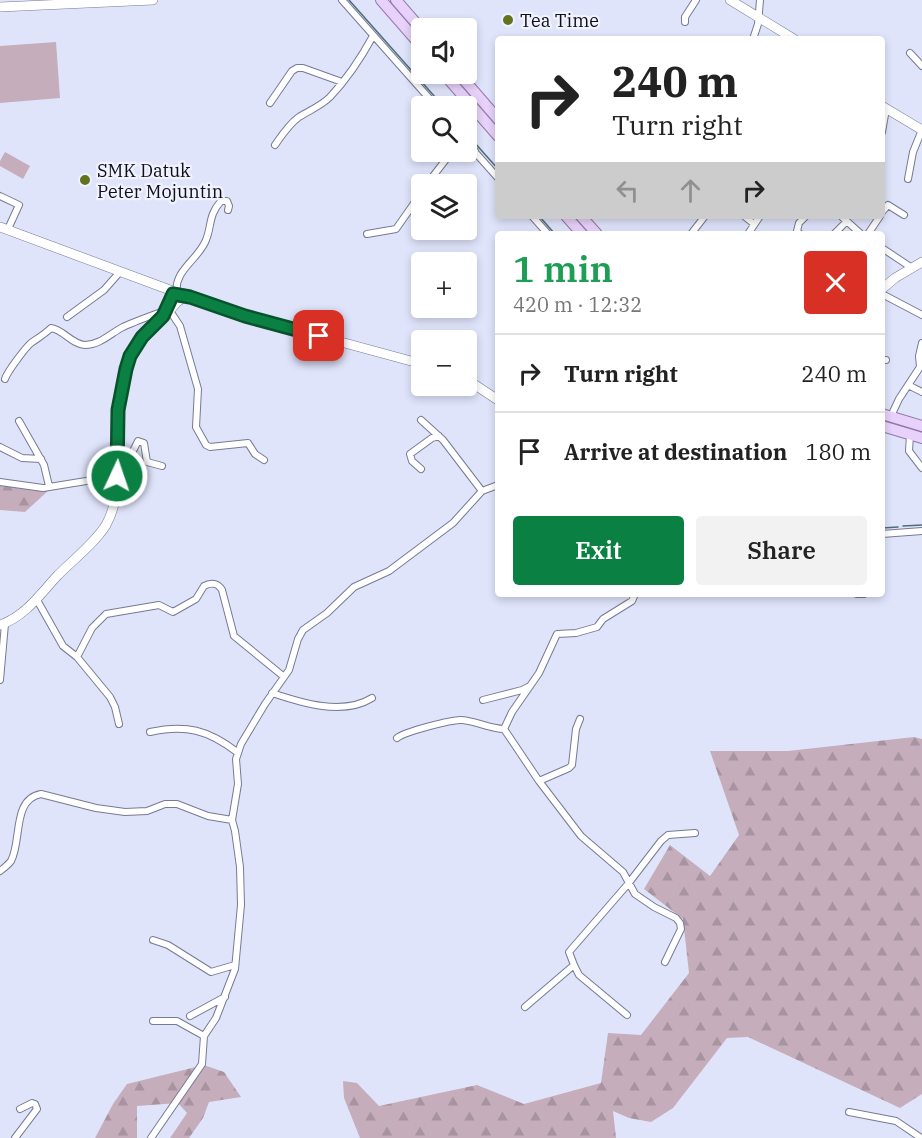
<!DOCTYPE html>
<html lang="en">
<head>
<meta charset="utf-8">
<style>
  body { margin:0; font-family:"IBM Plex Serif",serif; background:#f2f2f2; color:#222; height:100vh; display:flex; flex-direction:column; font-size:22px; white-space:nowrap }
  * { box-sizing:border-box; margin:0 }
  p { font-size:20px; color:#767676 }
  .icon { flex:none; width:33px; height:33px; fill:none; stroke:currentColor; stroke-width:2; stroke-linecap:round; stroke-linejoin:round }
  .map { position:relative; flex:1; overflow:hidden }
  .side { position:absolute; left:495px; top:231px; width:390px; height:366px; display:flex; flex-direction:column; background:#fff; border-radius:6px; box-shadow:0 3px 9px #0003 }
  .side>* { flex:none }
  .hud { position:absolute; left:495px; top:36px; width:390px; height:183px; border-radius:6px; box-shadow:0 3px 9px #0003; background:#fff; color:#222; overflow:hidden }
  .fabs { position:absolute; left:411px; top:18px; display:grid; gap:12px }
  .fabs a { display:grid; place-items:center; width:66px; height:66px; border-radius:6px; background:#fff; box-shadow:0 3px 9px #0003; font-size:30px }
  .pin { position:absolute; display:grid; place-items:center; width:51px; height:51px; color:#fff; margin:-26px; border-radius:12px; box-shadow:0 3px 9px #0006 }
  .me { position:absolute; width:66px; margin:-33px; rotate:3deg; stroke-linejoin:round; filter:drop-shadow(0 0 4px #0008) }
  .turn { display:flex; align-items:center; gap:21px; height:126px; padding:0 18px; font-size:27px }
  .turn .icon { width:78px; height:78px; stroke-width:2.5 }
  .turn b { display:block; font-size:42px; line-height:51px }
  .lanes { display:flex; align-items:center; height:57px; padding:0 18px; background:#0003; justify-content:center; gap:30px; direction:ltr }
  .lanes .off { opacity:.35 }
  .round { display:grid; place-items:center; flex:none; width:63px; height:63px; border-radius:6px; background:#f2f2f2 }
  .summary { display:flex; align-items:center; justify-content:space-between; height:102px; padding:0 18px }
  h1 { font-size:36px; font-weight:600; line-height:45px; color:#1e9e55 }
  .button { display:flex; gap:12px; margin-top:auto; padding:12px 18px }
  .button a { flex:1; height:69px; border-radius:6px; background:#0b8043; color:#fff; font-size:24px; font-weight:600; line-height:69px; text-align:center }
  .button a+a { background:#f2f2f2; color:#222 }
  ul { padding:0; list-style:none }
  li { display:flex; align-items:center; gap:18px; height:78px; padding:0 18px; border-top:2px solid #e0e0e0 }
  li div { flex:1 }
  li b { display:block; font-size:22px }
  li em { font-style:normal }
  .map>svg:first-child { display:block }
  .forest { fill:url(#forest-firs) }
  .pitch { fill:#c5adbb }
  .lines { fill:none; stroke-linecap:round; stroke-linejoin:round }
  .stream { stroke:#4c6e78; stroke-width:1.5 }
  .street-casing { stroke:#767a93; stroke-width:8 }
  .secondary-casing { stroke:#767a93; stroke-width:10 }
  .primary-casing { stroke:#917aa9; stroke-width:12 }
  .street { stroke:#fff; stroke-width:6 }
  .secondary { stroke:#fff; stroke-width:9 }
  .primary { stroke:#e8d1fa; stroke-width:10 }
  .route-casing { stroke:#07532c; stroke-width:15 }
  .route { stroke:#0b8043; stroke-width:10 }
  .poi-dot { fill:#62721f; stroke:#f0f2fe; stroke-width:2 }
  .labels { text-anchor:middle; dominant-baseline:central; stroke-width:4.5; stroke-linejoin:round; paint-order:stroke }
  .poi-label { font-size:18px; fill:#0e0f18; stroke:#f0f2fe; text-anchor:start }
</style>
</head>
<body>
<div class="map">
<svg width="922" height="1138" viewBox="0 0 922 1138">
  <defs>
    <pattern id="forest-firs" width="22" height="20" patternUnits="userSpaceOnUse" patternTransform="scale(1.5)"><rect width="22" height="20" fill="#c5adbb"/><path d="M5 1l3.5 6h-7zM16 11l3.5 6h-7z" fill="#a894a0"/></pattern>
  </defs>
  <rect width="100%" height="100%" fill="#e0e4fb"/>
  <path class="forest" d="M0,485L50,489L25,512L0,510Z
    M914,737L922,739V1094L900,1108L748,1037L727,1038L673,1108L651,1122L629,1118L613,1111L616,1138H360L344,1098L343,1081L357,1083L379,1106L477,1085L524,1104L601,1083L608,1033L641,1035L689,973L683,919L644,889L670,845L710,876L739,835L710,751H788Z
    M204,1065L224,1072L241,1097L209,1102L203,1118L189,1138H170L187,1113L178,1103L137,1106V1138H95L113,1104L127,1084Z"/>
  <path class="pitch" d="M56,42L60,98L0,103V46Z
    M5,152L30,166L23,179L0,166V161Z"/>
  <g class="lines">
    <path class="stream" d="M349,0L443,106
      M466,133L498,169
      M539,216L555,234
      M903,526L922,525
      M882,528L898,527"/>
    <defs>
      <path id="street" d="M342,0L436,106
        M685,22V17L696,0
        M753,39L758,24L760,0
        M910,53L922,66
        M270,103L292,71L297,68H303L342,82
        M882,132L886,109
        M466,142L498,178
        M275,145C282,135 289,124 299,117C310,110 321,106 330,97C348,78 361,58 373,36
        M908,179L913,152L922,130
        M427,184L447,158L465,157L475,151
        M0,196L19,205L8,229
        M882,212L888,205L904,215
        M532,216L548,234
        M744,216L754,224
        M841,216L861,234
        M367,234L396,229L422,192
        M691,234L705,216
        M748,234L760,216
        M800,234L797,231L799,223L806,216
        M834,234L846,222
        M868,234L880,216
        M882,248L912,268
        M177,293C173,271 199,259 206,240C212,225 208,216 221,201H227L229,206L228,210
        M882,294L922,315
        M170,311L180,326L198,389L196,427L206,445L210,447L248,443L255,454L264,460
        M67,317L104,290L119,273
        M882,360H886
        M5,379C7,372 26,347 31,343C38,338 45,334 51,328C64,330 71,344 85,345C100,345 111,333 123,327C136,321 150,316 164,311
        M908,385L922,392
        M891,416L899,399L920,367L919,356L922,343
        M421,420L443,440L482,491
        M19,421L44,465L49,486
        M910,435L909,451L922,468
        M0,447L22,458L41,459
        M421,469L412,461L410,454L432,438L439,436
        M118,472L129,459L138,441L144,443L147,462L162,466
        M0,482L43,488L117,476
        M882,534L922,531
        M857,594H864
        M37,600L63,646L77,657L110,697L115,707L119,724
        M77,657L92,628L106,614L159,605L173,612L196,599L204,586C211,582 218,583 222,590L234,636L283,676
        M0,680L5,624
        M272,693C302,703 343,716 372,698
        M483,700L522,690L530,686
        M504,729L539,781L581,836L623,872L635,894L654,907L676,918L680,923L681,929L665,962
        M504,729L512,712L539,673L557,634L576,633L597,627L603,619L632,601L635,594
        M150,732C186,724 208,730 237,752
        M397,738C404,732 453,719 462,720C476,721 490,729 504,729
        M539,781L569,768L572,765L576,729L580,719
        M0,871C4,868 8,865 11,861C22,841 12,799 41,794L96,808L125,812L147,811L165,804H177L208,816L232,820
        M153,940L168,945L211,972L235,965
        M574,965L579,975L627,1015
        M525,1007L574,965L569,952L628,884L661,841L668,835L695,833
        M190,1016L225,997
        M153,1021H177L204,1036
        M849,1112L896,1121L921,1138
        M15,1138L37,1109L35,1104L32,1103L20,1109
        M151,1138L202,1064L204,1036L216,1018L235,969L241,905L240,867L235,831L232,820L238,784L236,759L241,744L265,704L289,670L298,639L303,630L327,613L354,587L389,571L453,523L482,491L498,485"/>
      <path id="secondary" d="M730,0L794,39
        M0,7L153,0
        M882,106L922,130
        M0,227L170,290L180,296V300L177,302L171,298L175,293
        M882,289L895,278L922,262
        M179,295L245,316L422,364
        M466,379L498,400
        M0,625C26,616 41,593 58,575C74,559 94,544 106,525C131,480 109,409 129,358C139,333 162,322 177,302"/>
      <path id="primary" d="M381,0L422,47
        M396,0L422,30
        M444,74L498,136
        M459,74L498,119
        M566,216L582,234
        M581,216L597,234
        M882,414L922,426
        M882,426L922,438"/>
    </defs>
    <use href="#street" class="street-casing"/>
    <use href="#secondary" class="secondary-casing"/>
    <use href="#primary" class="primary-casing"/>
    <use href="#street" class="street"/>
    <use href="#secondary" class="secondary"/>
    <use href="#primary" class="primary"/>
  </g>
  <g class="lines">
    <defs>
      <path id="route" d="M117,476L118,410L126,369L130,356L142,337L163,316L173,294L190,297L245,316L319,336"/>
    </defs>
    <use href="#route" class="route-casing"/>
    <use href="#route" class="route"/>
  </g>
  <g class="poi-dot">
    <circle cx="508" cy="20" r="6"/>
    <circle cx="85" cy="180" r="6"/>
  </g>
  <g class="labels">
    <g class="poi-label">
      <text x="520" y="20">Tea Time</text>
      <text x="97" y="170">SMK Datuk<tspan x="97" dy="21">Peter Mojuntin</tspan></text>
    </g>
  </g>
</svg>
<div class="fabs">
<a><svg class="icon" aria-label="sound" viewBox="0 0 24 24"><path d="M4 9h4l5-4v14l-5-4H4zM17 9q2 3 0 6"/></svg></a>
<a><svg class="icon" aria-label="search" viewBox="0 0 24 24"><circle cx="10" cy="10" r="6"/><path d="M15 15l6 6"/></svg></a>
<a><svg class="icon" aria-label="layers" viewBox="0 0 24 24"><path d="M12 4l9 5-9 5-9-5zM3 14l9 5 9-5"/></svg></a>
<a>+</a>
<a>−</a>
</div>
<div class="pin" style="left:319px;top:336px;background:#d93025"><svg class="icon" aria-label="arrive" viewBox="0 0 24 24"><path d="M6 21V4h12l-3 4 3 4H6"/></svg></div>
<svg class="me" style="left:117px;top:476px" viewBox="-20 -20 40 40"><circle r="17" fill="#0b8043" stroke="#fff" stroke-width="3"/><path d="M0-11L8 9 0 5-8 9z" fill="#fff"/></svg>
<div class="hud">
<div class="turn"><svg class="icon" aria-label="right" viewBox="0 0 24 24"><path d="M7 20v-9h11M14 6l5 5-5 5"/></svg><div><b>240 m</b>Turn right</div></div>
<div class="lanes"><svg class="icon off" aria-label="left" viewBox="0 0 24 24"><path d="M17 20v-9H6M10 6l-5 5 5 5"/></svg><svg class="icon off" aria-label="ahead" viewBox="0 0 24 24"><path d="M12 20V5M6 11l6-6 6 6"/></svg><svg class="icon" aria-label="right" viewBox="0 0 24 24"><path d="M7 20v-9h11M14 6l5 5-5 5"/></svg></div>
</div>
<section class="side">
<div class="summary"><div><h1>1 min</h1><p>420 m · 12:32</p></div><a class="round" style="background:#d93025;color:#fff"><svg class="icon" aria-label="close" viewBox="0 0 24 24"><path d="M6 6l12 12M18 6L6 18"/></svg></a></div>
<ul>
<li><svg class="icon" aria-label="right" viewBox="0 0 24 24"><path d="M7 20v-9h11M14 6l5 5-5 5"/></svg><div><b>Turn right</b></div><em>240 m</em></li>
<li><svg class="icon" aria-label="arrive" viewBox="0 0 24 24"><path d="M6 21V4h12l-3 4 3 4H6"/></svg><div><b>Arrive at destination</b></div><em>180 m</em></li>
</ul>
<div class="button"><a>Exit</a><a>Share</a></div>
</section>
</div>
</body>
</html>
